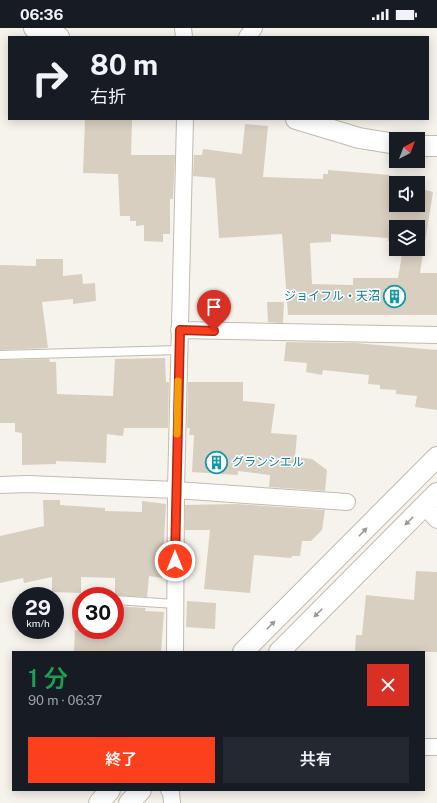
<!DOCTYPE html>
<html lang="ja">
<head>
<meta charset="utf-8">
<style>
  body { margin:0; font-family:"Public Sans","Noto Sans JP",sans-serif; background:#242831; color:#f1f3f6; height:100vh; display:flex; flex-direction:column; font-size:15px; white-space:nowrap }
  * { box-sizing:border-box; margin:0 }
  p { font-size:13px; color:#9ea1a6 }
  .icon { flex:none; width:22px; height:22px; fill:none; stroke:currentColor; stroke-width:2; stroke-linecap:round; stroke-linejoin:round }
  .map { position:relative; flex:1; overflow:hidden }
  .drawer { position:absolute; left:12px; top:623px; width:413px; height:140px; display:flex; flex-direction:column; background:#171b24; border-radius:0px; box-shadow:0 2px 10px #0003 }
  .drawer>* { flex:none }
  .top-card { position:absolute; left:8px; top:8px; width:421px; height:84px; border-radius:0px; box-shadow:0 2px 10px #0003; background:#171b24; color:#f1f3f6; overflow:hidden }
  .needle { width:26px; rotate:42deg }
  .buttons { position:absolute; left:389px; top:104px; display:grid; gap:8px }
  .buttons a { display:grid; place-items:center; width:36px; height:36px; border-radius:0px; background:#171b24; box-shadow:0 2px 10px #0003; font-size:20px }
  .speed { position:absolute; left:12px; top:559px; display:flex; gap:8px; font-size:20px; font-weight:700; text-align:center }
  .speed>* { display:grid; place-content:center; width:52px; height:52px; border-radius:50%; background:#171b24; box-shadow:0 2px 10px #0003; line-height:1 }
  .speed small { font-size:10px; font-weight:400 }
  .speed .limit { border:6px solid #d22; background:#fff; color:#111 }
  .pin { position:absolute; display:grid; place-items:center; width:34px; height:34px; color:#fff; margin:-41px -17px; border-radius:50% 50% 50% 0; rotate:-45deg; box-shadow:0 0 4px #0007 }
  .pin .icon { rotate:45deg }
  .me { position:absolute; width:44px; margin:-22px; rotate:0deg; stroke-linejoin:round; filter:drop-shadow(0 0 3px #0008) }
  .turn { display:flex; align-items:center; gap:14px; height:84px; padding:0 16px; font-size:18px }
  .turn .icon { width:52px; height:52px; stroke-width:2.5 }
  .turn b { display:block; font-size:28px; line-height:34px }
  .round { display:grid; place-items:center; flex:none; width:42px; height:42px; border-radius:0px; background:#242831 }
  .summary { display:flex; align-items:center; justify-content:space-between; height:68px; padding:0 16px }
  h1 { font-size:24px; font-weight:600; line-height:30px; color:#1e9e55 }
  .button { display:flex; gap:8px; margin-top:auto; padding:8px 16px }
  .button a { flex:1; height:46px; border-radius:0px; background:#fc3f1d; color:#fff; font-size:16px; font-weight:600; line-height:46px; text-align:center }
  .button a+a { background:#242831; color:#f1f3f6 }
  .status { display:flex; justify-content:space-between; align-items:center; height:28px; padding:0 20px; background:#171b24; direction:ltr }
  .status svg { height:11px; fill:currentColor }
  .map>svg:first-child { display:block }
  .building { fill:#d8cfc1; fill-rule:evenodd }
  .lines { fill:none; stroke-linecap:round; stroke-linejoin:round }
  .service-casing { stroke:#c2bbae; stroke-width:10 }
  .minor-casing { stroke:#c2bbae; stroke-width:18 }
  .tertiary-casing { stroke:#c2bbae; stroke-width:22 }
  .service { stroke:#fff; stroke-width:8 }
  .minor { stroke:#fff; stroke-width:16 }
  .tertiary { stroke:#fff; stroke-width:20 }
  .oneway { fill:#9c9892 }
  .route-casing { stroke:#a42913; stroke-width:10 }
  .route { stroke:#fc3f1d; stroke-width:7 }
  .slow { stroke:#f59e0b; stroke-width:7 }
  .labels { text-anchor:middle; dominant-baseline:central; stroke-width:3; stroke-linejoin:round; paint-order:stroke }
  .culture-label { font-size:12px; fill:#0d838f; stroke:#fff; text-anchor:end }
</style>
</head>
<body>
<div class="status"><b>06:36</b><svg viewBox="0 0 49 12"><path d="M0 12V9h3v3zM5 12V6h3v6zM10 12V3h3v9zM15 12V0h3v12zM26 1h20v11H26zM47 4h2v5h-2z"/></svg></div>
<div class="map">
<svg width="437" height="775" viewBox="0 0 437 775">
  <rect width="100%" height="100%" fill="#f6f3ec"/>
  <path class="building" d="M85,91H132L131,127H175L173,171H170V206H163V214L144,213V197L136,198V193H130V188H120L118,146L83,145Z
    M245,96L268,98L263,149L323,151V146H328V142L390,147L389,157L396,158V177H418V160L433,164L420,245H437V287H288L282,206L219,210L215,150L193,148L194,127H202L203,121L242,126ZM396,199H418V221H403L398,250H353V257L312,256L310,215L331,214V206L388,210V213L396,214Z
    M36,231H63V248L82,246L83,256L95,255L96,273L73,276V271L42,274L48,320L0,322V237L36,238Z
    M267,274H284L283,295L268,294Z
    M286,314L355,315L437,322V382L415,379L417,368L396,366V362L380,361V357L368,356L369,347L323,342L322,347L306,344L307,335L284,333Z
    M165,330L166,354H169L168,400H124L123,408L107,406L106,435L56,433V436L22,437V405L15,404V395H0V332L49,331L50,334H56L57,366L113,368L115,331Z
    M188,354H243V373L275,376L271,405L297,407L295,429L312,431L327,442L325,463L269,459L270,447L238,443V447L192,444L194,407H189L190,400H187Z
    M43,472H60V477L105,480V483L142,484V473L166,476L162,550L149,548L147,569L115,567V550L81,549V565L52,564V549L24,555L23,550L0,555V508L44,498Z
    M236,476L325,482L322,502L311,513H302L300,528H292L291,530L254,527L250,565L204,561L210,502H185V477Z
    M416,543L437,544V624H355L356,607H362L366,567L414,572Z
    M187,573L216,575L215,601L186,599Z
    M115,578L146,580L145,583L164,584L161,624H74L75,602H115Z"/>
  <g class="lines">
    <defs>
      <path id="service" d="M0,327L179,322
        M115,572L175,576"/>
      <path id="minor" d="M183,0L184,9
        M247,9L254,0
        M179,302L437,307
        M0,457L27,456L176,462L347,474
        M424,478L437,492
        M175,624L176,462L185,91
        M424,719H437
        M169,762L171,764L172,775"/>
      <path id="tertiary" d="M34,0L59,9
        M296,91L359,110L396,116
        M418,118H437
        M243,624L437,429
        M279,624L437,465
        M99,775L110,762
        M129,775L141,762"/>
    </defs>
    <use href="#service" class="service-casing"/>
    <use href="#minor" class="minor-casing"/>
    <use href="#tertiary" class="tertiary-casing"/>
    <use href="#service" class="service"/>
    <use href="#minor" class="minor"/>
    <use href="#tertiary" class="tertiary"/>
  </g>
  <defs><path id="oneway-solid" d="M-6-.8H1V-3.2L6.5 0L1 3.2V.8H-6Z"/></defs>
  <g class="oneway">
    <use href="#oneway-solid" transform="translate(409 493) rotate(135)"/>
    <use href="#oneway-solid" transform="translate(363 504) rotate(-46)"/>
    <use href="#oneway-solid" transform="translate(318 585) rotate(135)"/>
    <use href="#oneway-solid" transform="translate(271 597) rotate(-45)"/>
  </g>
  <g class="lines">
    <defs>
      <path id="route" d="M175,533L180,302L214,303"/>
    </defs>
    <use href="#route" class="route-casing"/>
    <use href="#route" class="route"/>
    <path class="slow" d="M177,406L178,353"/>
  </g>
  <defs>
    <symbol id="building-ring" viewBox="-11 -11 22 22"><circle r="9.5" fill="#fff" stroke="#0f9aa8" stroke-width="1.5"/><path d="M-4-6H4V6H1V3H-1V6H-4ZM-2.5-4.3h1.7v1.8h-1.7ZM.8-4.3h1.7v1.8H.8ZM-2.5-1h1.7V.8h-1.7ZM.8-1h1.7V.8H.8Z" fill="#0f9aa8"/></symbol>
  </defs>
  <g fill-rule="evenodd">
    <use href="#building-ring" x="382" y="256" width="25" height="25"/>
    <use href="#building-ring" x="204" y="422" width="25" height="25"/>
  </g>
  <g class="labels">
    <g class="culture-label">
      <text x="380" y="268">ジョイフル・天沼</text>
      <text x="232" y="434" text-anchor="start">グランシエル</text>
    </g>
  </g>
</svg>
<div class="buttons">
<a><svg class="needle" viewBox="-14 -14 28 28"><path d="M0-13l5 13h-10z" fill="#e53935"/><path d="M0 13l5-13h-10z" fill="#9ea1a6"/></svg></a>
<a><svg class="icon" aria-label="sound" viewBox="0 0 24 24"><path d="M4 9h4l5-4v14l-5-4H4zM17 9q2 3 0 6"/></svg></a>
<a><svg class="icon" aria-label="layers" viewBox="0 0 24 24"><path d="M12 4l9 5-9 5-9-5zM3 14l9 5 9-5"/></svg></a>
</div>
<div class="speed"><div>29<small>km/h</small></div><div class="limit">30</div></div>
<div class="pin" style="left:214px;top:303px;background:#d93025"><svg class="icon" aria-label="arrive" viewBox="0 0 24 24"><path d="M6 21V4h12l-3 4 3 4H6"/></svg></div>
<svg class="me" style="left:175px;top:533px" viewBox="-20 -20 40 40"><circle r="17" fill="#fc3f1d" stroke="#fff" stroke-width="3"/><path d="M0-11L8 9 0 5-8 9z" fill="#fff"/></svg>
<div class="top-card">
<div class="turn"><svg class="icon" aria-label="right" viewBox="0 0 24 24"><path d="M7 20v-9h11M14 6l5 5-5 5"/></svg><div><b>80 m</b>右折</div></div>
</div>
<section class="drawer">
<div class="summary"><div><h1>1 分</h1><p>90 m · 06:37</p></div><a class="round" style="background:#d93025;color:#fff"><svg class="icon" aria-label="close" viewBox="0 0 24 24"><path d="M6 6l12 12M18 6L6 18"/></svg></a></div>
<div class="button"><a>終了</a><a>共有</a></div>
</section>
</div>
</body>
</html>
